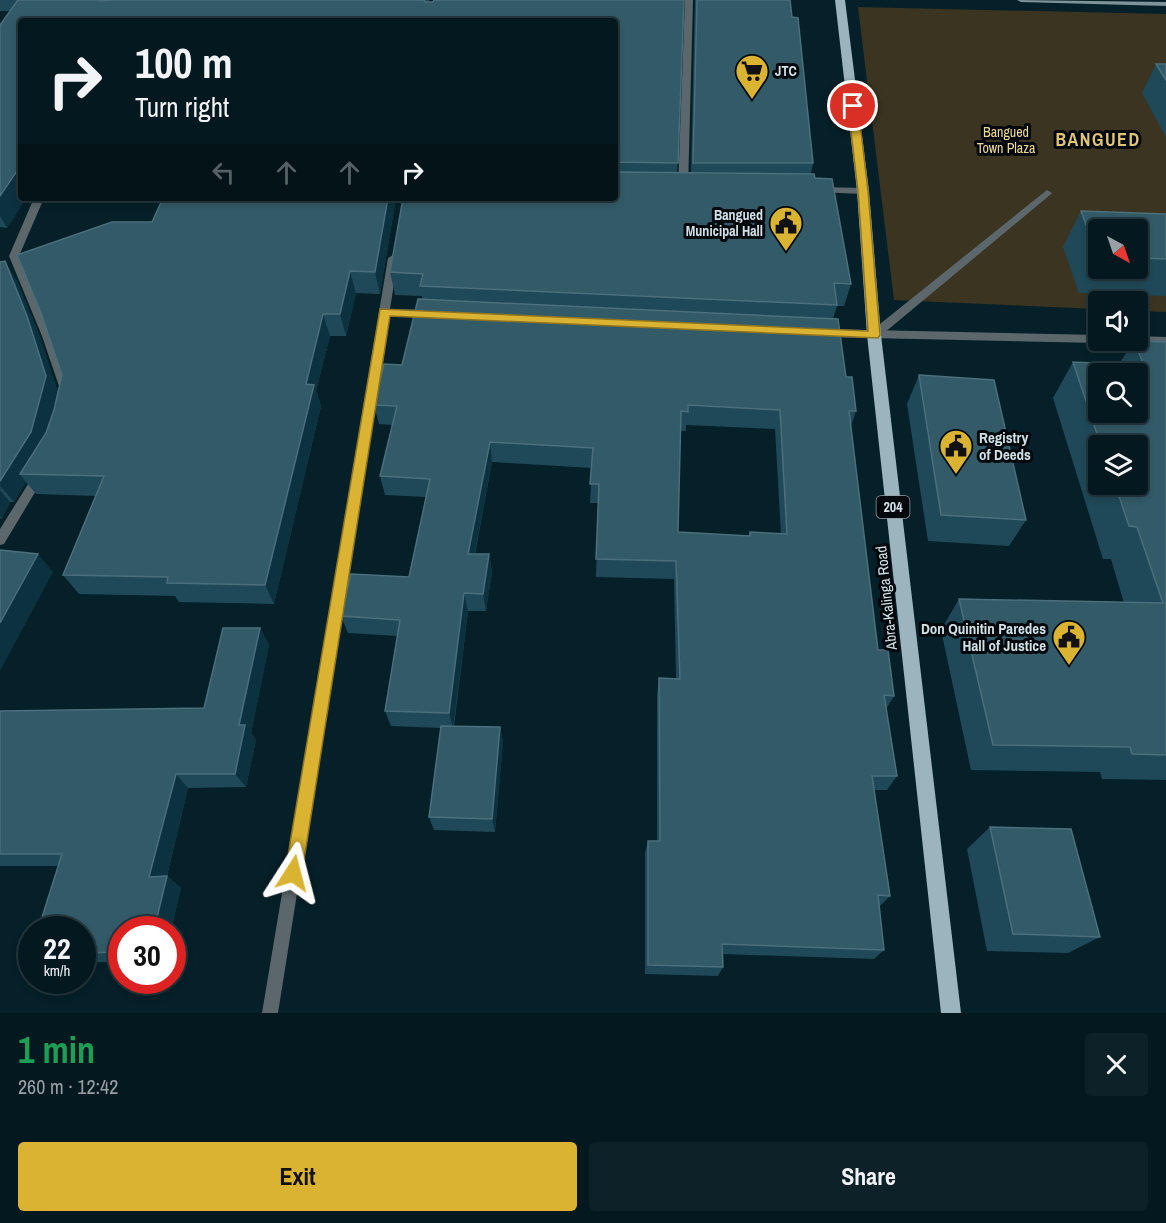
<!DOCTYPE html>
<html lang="en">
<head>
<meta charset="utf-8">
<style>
  body { margin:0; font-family:"Archivo Narrow",sans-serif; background:#0d2128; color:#f1f3f6; height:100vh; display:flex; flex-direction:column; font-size:22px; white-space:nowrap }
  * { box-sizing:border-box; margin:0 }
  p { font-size:20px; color:#97a0a4 }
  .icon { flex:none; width:33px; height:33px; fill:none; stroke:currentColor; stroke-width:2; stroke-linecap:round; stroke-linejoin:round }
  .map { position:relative; height:1013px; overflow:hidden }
  .panel { display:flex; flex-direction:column; background:#04181f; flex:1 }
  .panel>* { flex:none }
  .top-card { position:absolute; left:18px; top:18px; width:600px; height:183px; border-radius:6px; box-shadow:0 3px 9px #0003,0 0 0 2px #25373d; background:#04181f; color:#f1f3f6; overflow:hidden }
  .needle { width:39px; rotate:140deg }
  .controls { position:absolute; left:1088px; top:219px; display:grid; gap:12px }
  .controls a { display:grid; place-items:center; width:60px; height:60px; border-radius:6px; background:#04181f; box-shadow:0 3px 9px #0003,0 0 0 2px #25373d; font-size:30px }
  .speed { position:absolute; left:18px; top:916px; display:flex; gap:12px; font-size:30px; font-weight:700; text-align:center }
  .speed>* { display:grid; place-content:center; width:78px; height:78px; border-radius:50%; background:#04181f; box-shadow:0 3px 9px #0003,0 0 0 2px #25373d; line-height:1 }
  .speed small { font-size:15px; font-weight:400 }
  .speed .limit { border:9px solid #d22; background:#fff; color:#111 }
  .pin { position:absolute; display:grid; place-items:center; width:51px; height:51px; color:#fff; margin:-26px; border:3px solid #fff; border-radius:50%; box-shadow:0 2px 6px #0007 }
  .me { position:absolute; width:66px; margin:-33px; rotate:9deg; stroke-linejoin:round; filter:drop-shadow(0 0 4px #0008) }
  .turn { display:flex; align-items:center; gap:21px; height:126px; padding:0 18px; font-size:27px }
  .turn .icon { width:78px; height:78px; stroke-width:2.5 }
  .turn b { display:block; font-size:42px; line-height:51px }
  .lanes { display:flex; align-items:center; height:57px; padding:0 18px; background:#0003; justify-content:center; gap:30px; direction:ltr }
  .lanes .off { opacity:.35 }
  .round { display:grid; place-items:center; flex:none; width:63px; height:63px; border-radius:6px; background:#0d2128 }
  .head { display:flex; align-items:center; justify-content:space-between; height:102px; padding:0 18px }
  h1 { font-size:36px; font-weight:700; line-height:45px; color:#1e9e55 }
  .action { display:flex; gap:12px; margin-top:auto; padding:12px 18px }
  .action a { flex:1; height:69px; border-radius:6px; background:#dab333; color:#111; font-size:24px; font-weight:700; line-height:69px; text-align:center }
  .action a+a { background:#0d2128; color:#f1f3f6 }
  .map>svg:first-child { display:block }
  .green { fill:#3b3421; fill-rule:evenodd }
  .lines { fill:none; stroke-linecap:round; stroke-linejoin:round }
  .lane { fill:#5c676c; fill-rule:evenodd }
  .street { fill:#5c676c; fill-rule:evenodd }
  .secondary { fill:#7f939b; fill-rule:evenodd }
  .primary { fill:#9bb4be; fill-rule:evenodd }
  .wall { fill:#1f4958; fill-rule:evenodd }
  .shaded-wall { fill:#0d323f }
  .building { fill:#325a67; stroke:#4b6f7b; stroke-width:1.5; fill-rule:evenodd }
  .route { fill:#dab333; stroke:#8e7421; stroke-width:1.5 }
  .labels { text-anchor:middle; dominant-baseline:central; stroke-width:6; stroke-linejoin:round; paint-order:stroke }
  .far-poi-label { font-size:14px; font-weight:bold; fill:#d1e0e6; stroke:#02080c; text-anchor:start }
  .far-park-label { font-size:14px; fill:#eed899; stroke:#02080c }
  .shield { fill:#02080c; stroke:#939fa5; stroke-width:1.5 }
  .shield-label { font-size:14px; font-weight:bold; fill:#d1e0e6 }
  .poi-label { font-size:15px; font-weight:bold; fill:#d1e0e6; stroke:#02080c; text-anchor:start }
  .street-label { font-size:15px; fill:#d1e0e6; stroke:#02080c }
  .far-district-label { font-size:18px; font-weight:bold; letter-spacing:1.5px; fill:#dfc479; stroke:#02080c }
</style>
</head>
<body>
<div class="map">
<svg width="1166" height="1013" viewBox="0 0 1166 1013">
  <rect width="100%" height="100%" fill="#052029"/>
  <path class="green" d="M858,7L1166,14V312L1137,311V302H1098V309L894,300ZM1098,230H1137V268H1098Z"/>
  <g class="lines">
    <path class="lane" d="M685,0H693L688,188L683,191L678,188Z
      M1047,190L1052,193L1050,195L878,338H870L869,335L870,332Z"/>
    <path class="street" d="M819,187L863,188L868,191L863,194L816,192V188Z
      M34,198H44L19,256L52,336L71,392L66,396L61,392L42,336L9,256Z
      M393,255L398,258L390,309L428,310L433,314L428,318L389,316L278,1013H262L388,258Z
      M823,329L1098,335V340H1102L1098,343L823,337L818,333Z
      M1137,336L1166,337V345L1133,343L1132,340H1137Z
      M39,471L43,473L45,476L43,479L4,544L0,545V529L35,473Z"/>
    <path class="secondary" d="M1017,0L1166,2V6L1021,2Z"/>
    <path class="primary" d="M835,0H845L869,191L881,335L961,1013H941L867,335L857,191Z"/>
  </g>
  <path class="wall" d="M0,0H429V2H433L434,0H684L677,173H691L695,0H790L792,17L798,18L813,163L811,174H814L815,178L832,179L851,284L844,306H837L833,319H838L846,377H852L856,411L851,426L878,650H888L894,696L886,709L897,776L887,790H874L890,896L879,907L884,950L874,959L722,954L723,967L718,976L645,974V853L648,841H657V694L659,678L676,679L674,579L596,577L598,503H590L592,468L492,462L475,554H489L492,572L486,611H468L454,726L500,727L503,742L495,832L434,830L429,817L441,728L391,726L385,711L397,636L348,633L341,616L351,574L409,577L426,497L385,495L380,476L393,425L379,424L374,405L384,364L402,365L418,299L423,300L422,296L395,295L390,272L403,198H615V21H21V198H26L7,228L0,227V25L10,11H0ZM686,425L775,429L781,534L750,532L749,536L678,532L680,431H686Z
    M1156,64H1166V137L1142,93Z
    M396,198L380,294L356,293L346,336H330L316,391L321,406L274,604L179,602L175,596L79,594L63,575L96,496L36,494L26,482L14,502H10L2,519L0,518V262L17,281L40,337L58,393L152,222Z
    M1081,211L1166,214V296L1079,293L1063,247ZM1098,230H1137V268H1098Z
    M1134,341L1166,342V780L1102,779L1100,772L971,770L941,630L959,599L1124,603L1111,559H1103L1053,398L1073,362L1119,364ZM1098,446H1137V484H1098Z
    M919,375L1026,520L1009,546L928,541L907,404Z
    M260,628L269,645L251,733L256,740L246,787L188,788L167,876L181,888L171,930H122V962H82V930L58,866H0V711L204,708Z
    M990,827L1100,937L1068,953L987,951L967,849Z"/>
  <path class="shaded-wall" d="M21,165V198H26L7,228L0,216V196Z
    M388,198H396L380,294L375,272Z
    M5,261L17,281L40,337L59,396L45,451L20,474L26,482L14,502L0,486Z
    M350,271L356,293L346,336L340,314Z
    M323,314L330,336L316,391L321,406L274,604L265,585L306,384Z
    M490,442L492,462L471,572L468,554Z
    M0,490L10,502L2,519L0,516Z
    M38,554L53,572L0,671V623Z
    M489,554L492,572L486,611L483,594Z
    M464,593L468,611L453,728L449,713Z
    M260,628L269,645L251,733L256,740L246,787L235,774L239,725Z
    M500,727L503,742L495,832L492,819Z
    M176,774L188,788L164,888L149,877Z
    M167,876L181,888L171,930H154Z"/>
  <path class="building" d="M18,0H100V1L112,0H424L425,2H433L434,0H684L678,163L616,162L615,165V21H21V165L0,196V25Z
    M697,0H790L792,17L798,18L813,163H693Z
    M1156,64H1166V80Z
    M615,172L814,174L815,178L832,179L851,284L834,283L837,305L420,286L423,274L390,272L403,198H615Z
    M163,198H388L375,272L350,271L340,314H323L306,384L314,385L265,585L167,583L168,577L63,575L104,476L20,474L46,433L54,410L62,375L41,313L17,255L112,222H152Z
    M1081,211L1166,214V259L1137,258V230H1098V257Z
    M5,261L27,316L46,376L31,432L0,481V262Z
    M418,299L838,319L846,377H852L856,411H849L878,650H888L894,696L884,695L897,776H872L890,896L878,895L884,950L722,944L723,967L648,965V841H660L659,678L680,679L676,561L596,559L599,484H590L593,448L490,442L468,554H489L483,594L464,593L449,713L385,711L400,620L341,616L351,574L409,577L430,479L380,476L397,406L374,405L384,364L402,365ZM688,405L780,410L787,534L750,532V536L678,532L681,411L688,412Z
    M1134,341L1166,342V755L1132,754L1130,747L993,745L959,599L1163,603L1137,527L1129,526L1115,484H1137V446H1101L1073,362L1144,365ZM1098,374H1137V412H1098Z
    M919,375L994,380L1026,520L941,515Z
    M0,550L38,554L0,623Z
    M223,628H260L239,725H245L235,774H176L149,877L167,876L154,930H122V952L82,953V930H38L62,854H0V711L204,708Z
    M441,726L500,727L492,819L429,817Z
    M990,827L1071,829L1100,937L1013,934Z"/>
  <path class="route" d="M853,103L858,106L868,191L880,335L878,338L390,316L302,873L299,879L293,882L287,879L285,873L380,309L868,331L858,191L848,106Z"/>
  <defs>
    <symbol id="supermarket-pin" viewBox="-11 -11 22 30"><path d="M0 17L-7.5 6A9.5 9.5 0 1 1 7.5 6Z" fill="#dab333" stroke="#02080c"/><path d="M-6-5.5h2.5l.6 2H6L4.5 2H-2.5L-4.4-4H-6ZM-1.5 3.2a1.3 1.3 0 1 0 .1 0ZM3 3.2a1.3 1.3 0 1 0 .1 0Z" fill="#111"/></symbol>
    <symbol id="civic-pin" viewBox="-11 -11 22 30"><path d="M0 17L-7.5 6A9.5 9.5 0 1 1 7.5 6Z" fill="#dab333" stroke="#02080c"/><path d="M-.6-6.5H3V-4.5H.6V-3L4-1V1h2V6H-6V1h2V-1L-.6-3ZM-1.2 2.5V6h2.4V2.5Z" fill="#111"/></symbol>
  </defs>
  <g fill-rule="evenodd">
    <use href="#supermarket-pin" x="733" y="52" width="38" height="52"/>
    <use href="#civic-pin" x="767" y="204" width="38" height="52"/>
    <use href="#civic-pin" x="937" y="427" width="38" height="52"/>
    <use href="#civic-pin" x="1050" y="618" width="38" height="52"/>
  </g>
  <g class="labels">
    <g class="far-poi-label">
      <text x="775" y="71">JTC</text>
      <text x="763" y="215" text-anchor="end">Bangued<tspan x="763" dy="16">Municipal Hall</tspan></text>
    </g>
    <g class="far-park-label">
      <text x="1006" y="132">Bangued<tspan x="1006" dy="16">Town Plaza</tspan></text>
    </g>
    <rect class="shield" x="876.5" y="496" width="33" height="22" rx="4.5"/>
    <g class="shield-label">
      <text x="893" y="507">204</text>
    </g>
    <g class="poi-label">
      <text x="979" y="437">Registry<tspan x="979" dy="17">of Deeds</tspan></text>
      <text x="1046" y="628" text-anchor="end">Don Quinitin Paredes<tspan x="1046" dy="17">Hall of Justice</tspan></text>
    </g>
    <g class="street-label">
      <text transform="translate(886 598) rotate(-96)">Abra-Kalinga Road</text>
    </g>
    <g class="far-district-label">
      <text x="1098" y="139">BANGUED</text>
    </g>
  </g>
</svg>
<div class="controls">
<a><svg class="needle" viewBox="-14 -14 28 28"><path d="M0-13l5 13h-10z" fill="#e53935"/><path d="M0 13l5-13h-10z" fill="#97a0a4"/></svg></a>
<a><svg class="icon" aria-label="sound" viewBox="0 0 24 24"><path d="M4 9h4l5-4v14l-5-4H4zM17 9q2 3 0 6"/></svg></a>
<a><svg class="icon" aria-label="search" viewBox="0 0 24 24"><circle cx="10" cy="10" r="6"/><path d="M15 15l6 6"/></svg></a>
<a><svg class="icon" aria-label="layers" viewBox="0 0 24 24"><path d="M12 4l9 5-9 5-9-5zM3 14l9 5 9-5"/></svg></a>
</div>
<div class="speed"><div>22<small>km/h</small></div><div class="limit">30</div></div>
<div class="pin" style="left:853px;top:106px;background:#d93025"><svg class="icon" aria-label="arrive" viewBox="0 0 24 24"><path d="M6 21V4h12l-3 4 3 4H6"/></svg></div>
<svg class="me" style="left:293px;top:873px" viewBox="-20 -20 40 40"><path d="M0-17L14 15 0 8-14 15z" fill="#dab333" stroke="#fff" stroke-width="4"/></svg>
<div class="top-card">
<div class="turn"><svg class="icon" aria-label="right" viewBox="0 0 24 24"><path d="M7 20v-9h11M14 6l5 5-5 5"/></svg><div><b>100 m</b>Turn right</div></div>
<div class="lanes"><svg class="icon off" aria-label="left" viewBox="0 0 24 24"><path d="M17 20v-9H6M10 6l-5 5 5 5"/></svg><svg class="icon off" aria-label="ahead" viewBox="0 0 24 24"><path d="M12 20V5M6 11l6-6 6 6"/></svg><svg class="icon off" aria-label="ahead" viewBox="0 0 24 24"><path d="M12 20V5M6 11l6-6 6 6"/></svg><svg class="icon" aria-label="right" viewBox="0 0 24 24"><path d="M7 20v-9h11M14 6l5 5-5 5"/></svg></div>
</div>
</div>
<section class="panel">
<div class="head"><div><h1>1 min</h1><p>260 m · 12:42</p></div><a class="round"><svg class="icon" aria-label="close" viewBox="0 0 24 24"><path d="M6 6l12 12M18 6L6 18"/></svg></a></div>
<div class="action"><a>Exit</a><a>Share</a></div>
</section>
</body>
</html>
